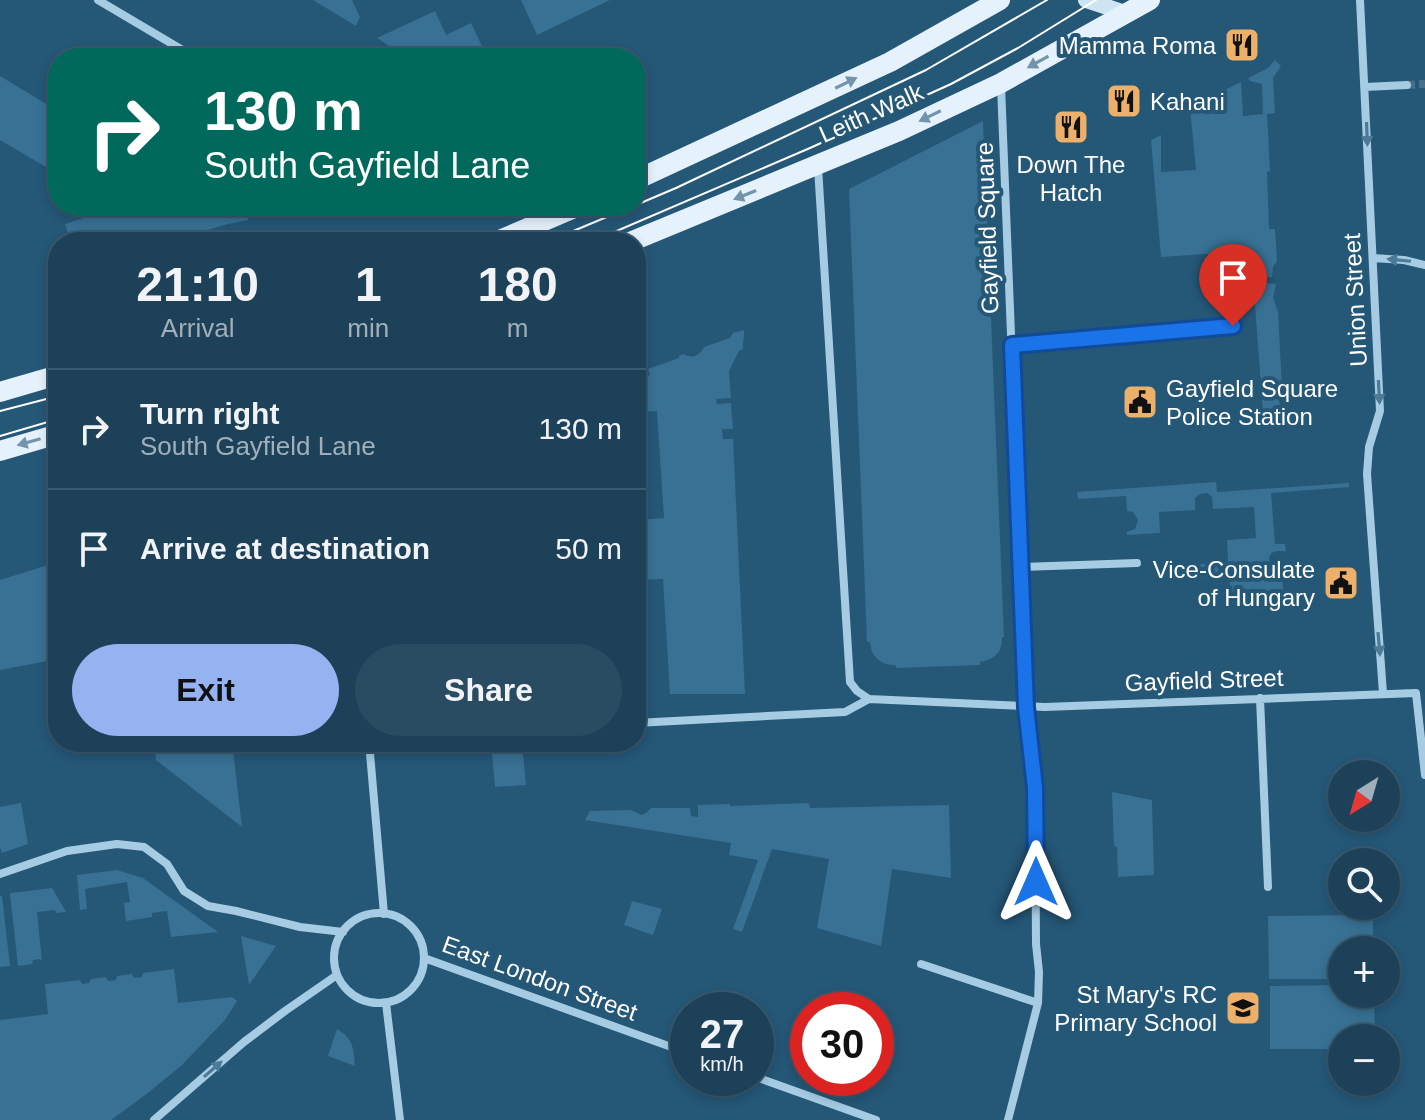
<!DOCTYPE html>
<html lang="en">
<head>
<meta charset="utf-8">
<style>
  body { margin:0; font-family:Arial,sans-serif; background:#294c62; color:#f1f3f6; height:100vh; display:flex; flex-direction:column; font-size:30px; white-space:nowrap }
  * { box-sizing:border-box; margin:0 }
  p { font-size:26px; color:#a0afba }
  .icon { flex:none; width:44px; height:44px; fill:none; stroke:currentColor; stroke-width:2; stroke-linecap:round; stroke-linejoin:round }
  .map { position:relative; flex:1; overflow:hidden }
  .sheet { position:absolute; left:48px; top:232px; width:598px; height:520px; display:flex; flex-direction:column; background:#1c4159; border-radius:32px; box-shadow:0 4px 12px #0003,0 0 0 2px #3a5a6f }
  .sheet>* { flex:none }
  .banner { position:absolute; left:48px; top:48px; width:598px; height:168px; border-radius:32px; box-shadow:0 4px 12px #0003,0 0 0 2px #3a5a6f; background:#00695c; color:#fff; overflow:hidden }
  .needle { width:52px; rotate:217deg }
  .fabs { position:absolute; left:1328px; top:760px; display:grid; gap:16px }
  .fabs a { display:grid; place-items:center; width:72px; height:72px; border-radius:50%; background:#1c4159; box-shadow:0 4px 12px #0003,0 0 0 2px #3a5a6f; font-size:40px }
  .speed { position:absolute; left:670px; top:992px; display:flex; gap:16px; font-size:40px; font-weight:700; text-align:center }
  .speed>* { display:grid; place-content:center; width:104px; height:104px; border-radius:50%; background:#1c4159; box-shadow:0 4px 12px #0003,0 0 0 2px #3a5a6f; line-height:1 }
  .speed small { font-size:20px; font-weight:400 }
  .speed .limit { border:12px solid #d22; background:#fff; color:#111 }
  .pin { position:absolute; display:grid; place-items:center; width:68px; height:68px; color:#fff; margin:-82px -34px; border-radius:50% 50% 50% 0; rotate:-45deg; box-shadow:0 0 8px #0007 }
  .pin .icon { rotate:45deg }
  .me { position:absolute; width:88px; margin:-44px; rotate:0deg; stroke-linejoin:round; filter:drop-shadow(0 0 6px #0008) }
  .turn { display:flex; align-items:center; gap:28px; height:168px; padding:0 24px; font-size:36px }
  .turn .icon { width:104px; height:104px; stroke-width:2.5 }
  .turn b { display:block; font-size:56px; line-height:68px }
  .eta { display:flex; justify-content:space-evenly; align-items:center; height:136px; text-align:center }
  .eta b { font-size:48px; font-weight:700; line-height:56px }
  .button { display:flex; gap:16px; margin-top:auto; padding:16px 24px }
  .button a { flex:1; height:92px; border-radius:48px; background:#95b2f1; color:#111; font-size:32px; font-weight:700; line-height:92px; text-align:center }
  .button a+a { background:#294c62; color:#f1f3f6 }
  ul { padding:0; list-style:none }
  li { display:flex; align-items:center; gap:24px; height:120px; padding:0 24px; border-top:2px solid #3a5a6f }
  li div { flex:1 }
  li b { display:block; font-size:30px }
  li em { font-style:normal }
  .map>svg:first-child { display:block }
  .green { fill:#387194 }
  .lines { fill:none; stroke-linecap:round; stroke-linejoin:round }
  .minor-tunnel { stroke:#46708b; stroke-width:8; stroke-dasharray:8 4; stroke-linecap:butt }
  .minor { stroke:#a6cce3; stroke-width:8 }
  .secondary { stroke:#cee4f3; stroke-width:16 }
  .primary { stroke:#e5f2fc; stroke-width:20 }
  .tram { stroke:#fff; stroke-width:2 }
  .oneway { fill:#7295ac }
  .oneway2 { fill:#4c7a97 }
  .route-casing { stroke:#114b97; stroke-width:20 }
  .route { stroke:#1a73e8; stroke-width:14 }
  .labels { text-anchor:middle; dominant-baseline:central; stroke-width:8; stroke-linejoin:round; paint-order:stroke }
  .poi-label { font-size:24px; fill:#fff; stroke:#255777; text-anchor:end }
  .street-label { font-size:24px; fill:#fff; stroke:#255777 }
</style>
</head>
<body>
<div class="map">
<svg width="1425" height="1120" viewBox="0 0 1425 1120">
  <rect width="100%" height="100%" fill="#255777"/>
  <path class="green" d="M313,0H352L360,17L356,26Z
    M521,0H610L537,35Z
    M435,11L446,35L471,23L487,57L408,58L377,38Z
    M1275,60L1281,66L1273,78L1275,113L1267,114L1270,171L1267,172L1269,229H1275L1277,261L1273,267L1272,277H1265L1264,283L1276,284L1273,297L1278,312L1282,387L1278,398L1282,411L1263,412L1251,251L1161,257L1151,140L1161,135V172L1196,170L1190,107L1241,82L1243,116L1263,114L1262,84L1250,81L1248,78L1268,68Z
    M0,76L58,111V174L0,140Z
    M983,121L1004,637H1002C1003,652 994,660 980,662V665L896,668L895,665C881,665 871,657 870,642H867L849,189Z
    M112,206H217L232,216L238,206L246,208L248,220L228,224L166,242H71L65,224L115,208Z
    M744,330C745,338 742,342 743,349L739,351L729,371L731,398L716,399L717,404L731,403L733,429H722L723,439H733L745,694H670L663,579L636,580V520L664,518L657,411L636,412V373H638L641,379L650,375L648,369L679,358V356L683,354C692,359 700,356 704,347L730,338L733,333Z
    M1216,482L1217,492L1349,483V487L1271,493L1275,544H1285L1286,551C1278,551 1269,550 1269,560L1274,566H1281L1285,609L1255,610V602L1232,603L1229,576L1190,578L1189,565L1228,562L1227,540L1256,538L1254,507L1213,509L1212,497L1207,493L1200,494L1195,498V510L1159,512L1160,533L1127,535V532L1135,529L1138,520L1133,512L1127,511L1126,496L1078,499L1077,492Z
    M58,562V659L0,670V580Z
    M154,742H232L242,827L156,760Z
    M491,742H522L526,785L495,787Z
    M1112,792L1152,800L1154,875L1118,877L1117,847L1114,846Z
    M21,803L28,844L2,853L0,847V807Z
    M809,803L810,808L949,805L951,878L892,869L881,946L817,928L829,859L772,849L742,932L733,929L758,860L729,855L731,843L585,820L590,811L631,810L641,815L646,813L651,808H690L691,816L698,817V805L730,804V806Z
    M117,870L143,878L218,932L171,937L167,911L152,913V917L126,921L124,903L130,902L127,882L85,889L87,909L80,910L77,875Z
    M52,888L66,912L56,913L55,910L37,912L42,961L40,959L33,960L32,964L18,966L10,893Z
    M0,896H2L10,966L0,967Z
    M632,901L662,909L653,935L624,925Z
    M1373,915V950H1342V979H1269L1268,916Z
    M241,936L276,946L249,985Z
    M174,969L178,1003L232,997L237,1001L225,1020L181,1066L144,1096L111,1120H0V1020L48,1014L45,984L80,980L82,984L89,983L91,979L106,977L108,981L116,980L117,976L132,974L134,978L142,977L143,973Z
    M1342,985V994H1374L1375,1038H1342V1049H1270V986Z
    M337,1029C353,1038 354,1049 355,1066L328,1056Z"/>
  <g class="lines">
    <path class="minor-tunnel" d="M1407,85L1425,84"/>
    <path class="minor" d="M98,0L196,58
      M1360,0L1380,411L1369,447L1367,474L1383,693
      M1001,86L1026,707L1035,788L1036,944L1039,972L1038,1003L1008,1120
      M1365,87L1407,85
      M818,167L850,682L857,691L869,699L1045,707L1416,693L1425,775
      M1373,258L1404,260L1425,265
      M1012,345L1233,326
      M1022,567L1137,563
      M1260,698L1268,887
      M636,723L845,712L869,699
      M369,742L384,914
      M0,874L67,851L117,844L144,847L167,864L184,891L208,906L236,911L300,927L343,932
      M334 958a45 45 0 1 1 90 0a45 45 0 1 1-90 0Z
      M424,958L688,1053
      M921,964L1038,1003
      M386,1003L400,1120
      M756,1077L876,1120
      M154,1120L244,1042L285,1011L337,975"/>
    <path class="secondary" d="M1086,0L1125,13"/>
    <path class="primary" d="M636,180L890,62L1000,0
      M495,242L579,206
      M630,242L899,131L1001,83L1150,0
      M0,392L58,375
      M0,451L58,434"/>
    <path class="tram" d="M636,205L676,188L926,70L1047,0
      M547,242L633,206
      M591,242L810,148L951,84L1018,48L1096,0
      M0,411L58,396
      M0,436L58,419"/>
  </g>
  <defs><path id="oneway-solid" d="M-6-.8H1V-3.2L6.5 0L1 3.2V.8H-6Z" transform="scale(2)"/></defs>
  <g class="oneway">
    <use href="#oneway-solid" transform="translate(1038 62) rotate(151)"/>
    <use href="#oneway-solid" transform="translate(846 83) rotate(-26)"/>
    <use href="#oneway-solid" transform="translate(930 116) rotate(154)"/>
    <use href="#oneway-solid" transform="translate(745 195) rotate(158)"/>
    <use href="#oneway-solid" transform="translate(29 442) rotate(164)"/>
  </g>
  <g class="oneway2">
    <use href="#oneway-solid" transform="translate(1367 134) rotate(88)"/>
    <use href="#oneway-solid" transform="translate(1399 260) rotate(-174)"/>
    <use href="#oneway-solid" transform="translate(1379 392) rotate(87)"/>
    <use href="#oneway-solid" transform="translate(1379 644) rotate(85)"/>
    <use href="#oneway-solid" transform="translate(213 1069) rotate(-41)"/>
  </g>
  <g class="lines">
    <defs>
      <path id="route" d="M1036,882L1035,788L1026,707L1012,345L1233,326"/>
    </defs>
    <use href="#route" class="route-casing"/>
    <use href="#route" class="route"/>
  </g>
  <defs>
    <symbol id="restaurant-square" viewBox="-11 -11 22 22"><rect x="-9" y="-9" width="18" height="18" rx="4" fill="#ecb06a" stroke="#255777"/><path d="M-5-6h1v4h1v-4h1v4h1v-4h1v5L-1.5 .5V6h-2V.5L-5-1ZM5-6V6H3V1.5H1.5Q1.5-4 5-6Z" fill="#111"/></symbol>
    <symbol id="civic-square" viewBox="-11 -11 22 22"><rect x="-9" y="-9" width="18" height="18" rx="4" fill="#ecb06a" stroke="#255777"/><path d="M-.6-6.5H3V-4.5H.6V-3L4-1V1h2V6H-6V1h2V-1L-.6-3ZM-1.2 2.5V6h2.4V2.5Z" fill="#111"/></symbol>
    <symbol id="school-square" viewBox="-11 -11 22 22"><rect x="-9" y="-9" width="18" height="18" rx="4" fill="#ecb06a" stroke="#255777"/><path d="M0-5L7-2L0 1L-7-2ZM-4 1L0 2.5L4 1V4Q0 6-4 4Z" fill="#111"/></symbol>
  </defs>
  <g fill-rule="evenodd">
    <use href="#restaurant-square" x="1222" y="25" width="40" height="40"/>
    <use href="#restaurant-square" x="1104" y="81" width="40" height="40"/>
    <use href="#restaurant-square" x="1051" y="107" width="40" height="40"/>
    <use href="#civic-square" x="1120" y="382" width="40" height="40"/>
    <use href="#civic-square" x="1321" y="563" width="40" height="40"/>
    <use href="#school-square" x="1223" y="988" width="40" height="40"/>
  </g>
  <g class="labels">
    <g class="poi-label">
      <text x="1216" y="45">Mamma Roma</text>
      <text x="1150" y="101" text-anchor="start">Kahani</text>
      <text x="1071" y="164" text-anchor="middle">Down The<tspan x="1071" dy="28">Hatch</tspan></text>
      <text x="1166" y="388" text-anchor="start">Gayfield Square<tspan x="1166" dy="28">Police Station</tspan></text>
      <text x="1315" y="569">Vice-Consulate<tspan x="1315" dy="28">of Hungary</tspan></text>
      <text x="1217" y="994">St Mary's RC<tspan x="1217" dy="28">Primary School</tspan></text>
    </g>
    <g class="street-label">
      <text transform="translate(871 113) rotate(-24)">Leith Walk</text>
      <text transform="translate(987 228) rotate(-92)">Gayfield Square</text>
      <text transform="translate(1355 300) rotate(-93)">Union Street</text>
      <text transform="translate(1204 680) rotate(-2)">Gayfield Street</text>
      <text transform="translate(540 978) rotate(20)">East London Street</text>
    </g>
  </g>
</svg>
<div class="fabs">
<a><svg class="needle" viewBox="-14 -14 28 28"><path d="M0-13l5 13h-10z" fill="#e53935"/><path d="M0 13l5-13h-10z" fill="#a0afba"/></svg></a>
<a><svg class="icon" aria-label="search" viewBox="0 0 24 24"><circle cx="10" cy="10" r="6"/><path d="M15 15l6 6"/></svg></a>
<a>+</a>
<a>−</a>
</div>
<div class="speed"><div>27<small>km/h</small></div><div class="limit">30</div></div>
<div class="pin" style="left:1233px;top:326px;background:#d93025"><svg class="icon" aria-label="arrive" viewBox="0 0 24 24"><path d="M6 21V4h12l-3 4 3 4H6"/></svg></div>
<svg class="me" style="left:1036px;top:882px" viewBox="-20 -20 40 40"><path d="M0-17L14 15 0 8-14 15z" fill="#1a73e8" stroke="#fff" stroke-width="4"/></svg>
<div class="banner">
<div class="turn"><svg class="icon" aria-label="right" viewBox="0 0 24 24"><path d="M7 20v-9h11M14 6l5 5-5 5"/></svg><div><b>130 m</b>South Gayfield Lane</div></div>
</div>
<section class="sheet">
<div class="eta">
<div><b>21:10</b><p>Arrival</p></div>
<div><b>1</b><p>min</p></div>
<div><b>180</b><p>m</p></div>
</div>
<ul>
<li><svg class="icon" aria-label="right" viewBox="0 0 24 24"><path d="M7 20v-9h11M14 6l5 5-5 5"/></svg><div><b>Turn right</b><p>South Gayfield Lane</p></div><em>130 m</em></li>
<li><svg class="icon" aria-label="arrive" viewBox="0 0 24 24"><path d="M6 21V4h12l-3 4 3 4H6"/></svg><div><b>Arrive at destination</b></div><em>50 m</em></li>
</ul>
<div class="button"><a>Exit</a><a>Share</a></div>
</section>
</div>
</body>
</html>
